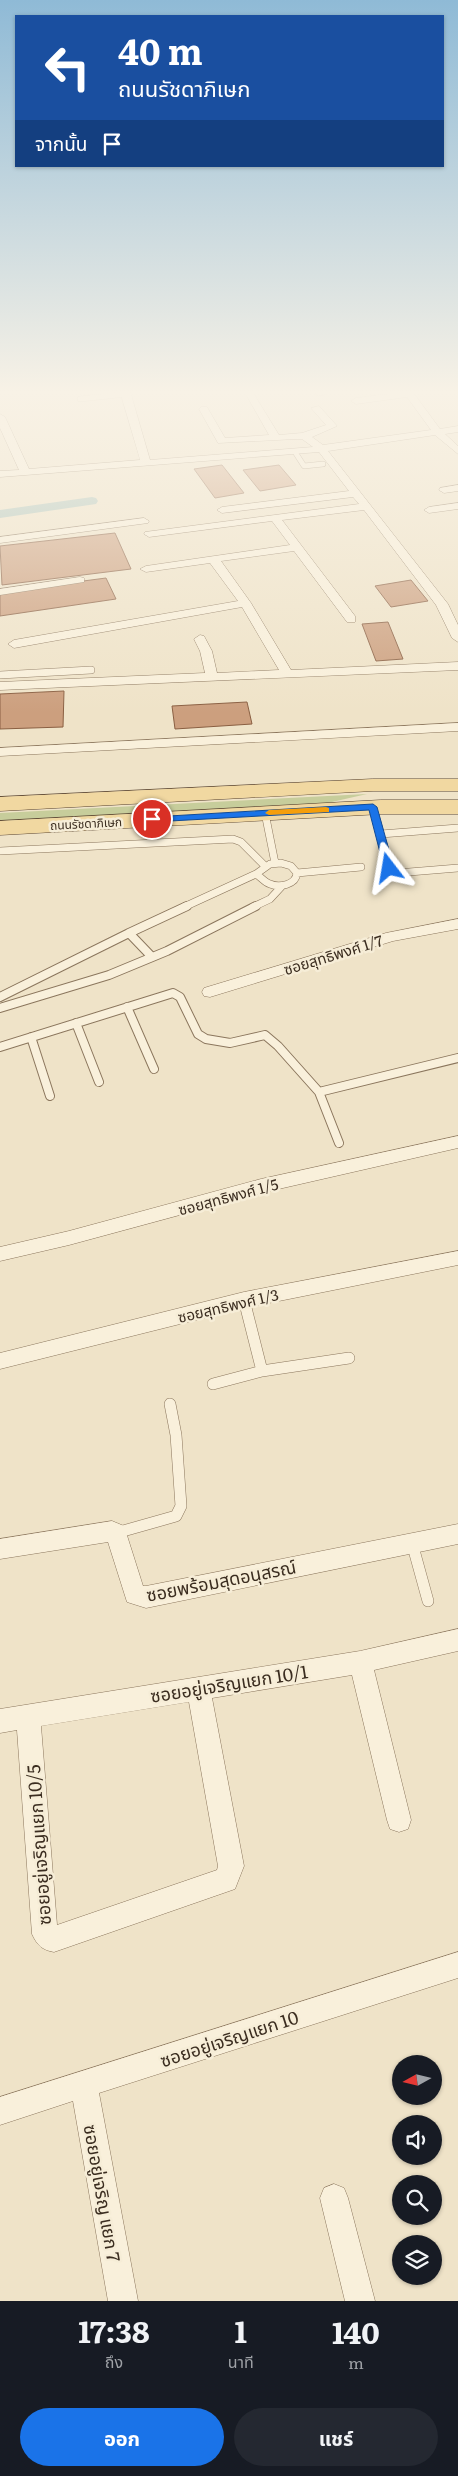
<!DOCTYPE html>
<html lang="th">
<head>
<meta charset="utf-8">
<style>
  body { margin:0; font-family:Literata,"Noto Sans Thai",serif; background:#242831; color:#f1f3f6; height:100vh; display:flex; flex-direction:column; font-size:19px; white-space:nowrap }
  * { box-sizing:border-box; margin:0 }
  p { font-size:16px; color:#9ea1a6 }
  .icon { flex:none; width:28px; height:28px; fill:none; stroke:currentColor; stroke-width:2; stroke-linecap:round; stroke-linejoin:round }
  .map { position:relative; height:2301px; overflow:hidden }
  .side { display:flex; flex-direction:column; background:#171b24; flex:1 }
  .side>* { flex:none }
  .banner { position:absolute; left:15px; top:15px; width:429px; height:152px; border-radius:0px; box-shadow:0 1px 4px #0004; background:#1a4fa0; color:#fff; overflow:hidden }
  .needle { width:32px; rotate:262deg }
  .buttons { position:absolute; left:392px; top:2055px; display:grid; gap:10px }
  .buttons a { display:grid; place-items:center; width:50px; height:50px; border-radius:50%; background:#171b24; box-shadow:0 1px 4px #0004; font-size:25px }
  .pin { position:absolute; display:grid; place-items:center; width:42px; height:42px; color:#fff; margin:-21px; border:2px solid #fff; border-radius:50%; box-shadow:0 1px 5px #0007 }
  .me { position:absolute; width:55px; margin:-28px; rotate:346deg; stroke-linejoin:round; filter:drop-shadow(0 0 4px #0008) }
  .turn { display:flex; align-items:center; gap:18px; height:105px; padding:0 20px; font-size:22px }
  .turn .icon { width:65px; height:65px; stroke-width:2.5 }
  .turn b { display:block; font-size:35px; line-height:42px }
  .then { display:flex; align-items:center; height:48px; padding:0 20px; background:#0003; gap:10px; font-size:19px }
  .eta { display:flex; justify-content:space-evenly; align-items:center; height:85px; text-align:center }
  .eta b { font-size:30px; font-weight:700; line-height:35px }
  .cta { display:flex; gap:10px; margin-top:auto; padding:10px 20px }
  .cta a { flex:1; height:58px; border-radius:30px; background:#1a73e8; color:#fff; font-size:20px; font-weight:700; line-height:58px; text-align:center }
  .cta a+a { background:#242831; color:#f1f3f6 }
  .map>svg:first-child { display:block }
  .green { fill:#c7cd9b }
  .lines { fill:none; stroke-linecap:round; stroke-linejoin:round }
  .canal { fill:#a9c3bb; fill-rule:evenodd }
  .building { fill:#cc9f7e; stroke:#8a5f42 }
  .lane-far3-casing { stroke:#8b765d; stroke-width:6 }
  .lane-far2-casing { stroke:#8b765d; stroke-width:8 }
  .lane-far1-casing { stroke:#8b765d; stroke-width:10 }
  .lane-casing { stroke:#8b765d; stroke-width:12 }
  .street-casing { stroke:#8b765d; stroke-width:1 }
  .primary-casing { stroke:#594431; stroke-width:1 }
  .lane-far3 { stroke:#f9f0db; stroke-width:5 }
  .lane-far2 { stroke:#f9f0db; stroke-width:7 }
  .lane-far1 { stroke:#f9f0db; stroke-width:8 }
  .lane { stroke:#f9f0db; stroke-width:11 }
  .street { fill:#f9f0db; fill-rule:evenodd }
  .primary { fill:#f1d8a1; fill-rule:evenodd }
  .route { fill:#1a73e8; stroke:#114b97 }
  .slow { fill:#f59e0b }
  .labels { text-anchor:middle; dominant-baseline:central; stroke-width:5; stroke-linejoin:round; paint-order:stroke }
  .far-street-label { font-size:12px; fill:#3b2d20; stroke:#f6edd7 }
  .street-label { font-size:15px; fill:#3b2d20; stroke:#f6edd7 }
  .near-street-label { font-size:18px; fill:#3b2d20; stroke:#f6edd7 }
</style>
</head>
<body>
<div class="map">
<svg width="458" height="2301" viewBox="0 0 458 2301">
  <rect width="100%" height="100%" fill="#efe3c8"/>
  <path class="green" d="M367,794L310,807L0,821V813Z"/>
  <g class="lines">
    <path class="canal" d="M92,497L96,498L98,501L96,504L0,518V510Z"/>
  </g>
  <path class="building" d="M222,465L244,493L215,498L194,469Z
    M279,465L296,485L260,491L243,470Z
    M115,533L131,569L2,585L0,546Z
    M106,578L116,599L0,616V592Z
    M411,580L428,601L391,607L375,586Z
    M388,622L403,659L376,661L362,624Z
    M64,691L63,727L0,729V694Z
    M247,702L252,724L175,729L172,706Z"/>
  <g class="lines">
    <defs>
      <path id="lane-far3" d="M80,399L127,394
        M295,452L304,466L323,464"/>
      <path id="lane-far2" d="M0,675L91,670
        M373,807L391,871L397,873L458,868
        M265,813L275,863
        M381,834L458,828
        M0,851L233,839L241,842L265,866
        M281,863L291,866L297,873C296,885 279,888 270,884C264,882 261,877 256,874L270,864Z
        M297,873L361,867
        M184,907L256,874
        M253,907L270,899L282,886"/>
      <path id="lane-far1" d="M152,957L129,933L187,906
        M0,997L129,933
        M127,1007L154,1069
        M0,1008L109,975L167,951L256,906
        M76,1023L99,1082
        M31,1037L50,1096
        M0,1047L173,993L180,997L198,1034L206,1039L230,1043L265,1035L278,1046L319,1092
        M339,1143L319,1092L458,1058"/>
      <path id="lane" d="M244,1300L262,1371
        M213,1384L262,1371L349,1358
        M116,1533L176,1516L181,1506L176,1435L170,1404
        M412,1543L428,1601"/>
      <path id="street" d="M120,391H130L150,460L313,447L302,439H296L218,443L199,409L201,407H207L225,438L269,435L244,391H252L279,435L302,433L326,425L311,408L319,406L337,426L312,437L323,445L431,430L407,397L356,404L351,401L356,398L412,391L440,429L458,426V432L445,434L458,446V454L435,435L328,451L448,604L458,625V642L452,638L436,605L364,510L282,520L355,616V622H347L294,551L221,561L251,603L291,670L458,662V670L0,690V682L205,673L200,651L194,639L200,635L204,636L212,651L217,673L279,670L242,607L14,648L8,644L14,640L238,601L210,563L146,572L140,569L146,566L290,545L272,521L149,537L144,534L145,532L359,504L353,497L222,513L217,510L222,507L349,491L319,452L0,477V471L19,470L0,428V414L5,417L29,469L140,460Z
        M314,391H324L326,394L318,396Z
        M458,485V491L444,493L439,490L440,488Z
        M458,503V509L429,513L424,510L429,507Z
        M144,518L149,521L148,523L0,543V537Z
        M80,577L84,578V582L0,595V589Z
        M458,723V731L0,756V748Z
        M458,919V929L393,941L210,997L204,996L202,992L204,988L386,933Z
        M458,1136V1148L261,1193L69,1245L0,1261V1247L69,1231L261,1179Z
        M458,1251V1265L244,1308L0,1369V1353L244,1292Z
        M112,1521L124,1526L143,1586H146L458,1524V1544L146,1608L127,1602L108,1542L0,1559V1539Z
        M458,1629V1651L374,1670L411,1820L408,1829L399,1832L390,1829L387,1820L352,1675L212,1698L244,1866L235,1889L54,1952C42,1950 37,1945 32,1934L17,1730L0,1733V1709L360,1651ZM189,1702L218,1866L217,1870L57,1925L41,1726Z
        M458,1952V1978L99,2093L138,2301H108L73,2101L0,2125V2097Z
        M334,2184L344,2188L348,2198L375,2301H345L320,2198L324,2188Z"/>
      <path id="primary" d="M373,779H458V791H373L0,811V797Z
        M381,800H458V814H381L0,835V821Z"/>
    </defs>
    <use href="#lane-far3" class="lane-far3-casing"/>
    <use href="#lane-far2" class="lane-far2-casing"/>
    <use href="#lane-far1" class="lane-far1-casing"/>
    <use href="#lane" class="lane-casing"/>
    <use href="#street" class="street-casing"/>
    <use href="#primary" class="primary-casing"/>
    <use href="#lane-far3" class="lane-far3"/>
    <use href="#lane-far2" class="lane-far2"/>
    <use href="#lane-far1" class="lane-far1"/>
    <use href="#lane" class="lane"/>
    <use href="#street" class="street"/>
    <use href="#primary" class="primary"/>
  </g>
  <linearGradient id="sky" x2="0" y2="1"><stop stop-color="#8fbad6"/><stop offset="0.55" stop-color="#f8f2e6"/><stop offset="1" stop-color="#f8f2e6" stop-opacity="0"/></linearGradient>
  <rect width="458" height="713" fill="url(#sky)"/>
  <path class="route" d="M373,804L377,807L394,868L392,870L384,868L369,810L152,822L147,819L152,817Z"/>
  <path class="slow" d="M326,807L329,808V812L269,815L265,813L269,810Z"/>
  <g class="labels">
    <g class="far-street-label">
      <text transform="translate(86 823) rotate(-3)">ถนนรัชดาภิเษก</text>
    </g>
    <g class="street-label">
      <text transform="translate(333 954) rotate(-17)">ซอยสุทธิพงศ์ 1/7</text>
      <text transform="translate(228 1196) rotate(-15)">ซอยสุทธิพงศ์ 1/5</text>
      <text transform="translate(228 1305) rotate(-13)">ซอยสุทธิพงศ์ 1/3</text>
    </g>
    <g class="near-street-label">
      <text transform="translate(221 1580) rotate(-11)">ซอยพร้อมสุดอนุสรณ์</text>
      <text transform="translate(229 1683) rotate(-9)">ซอยอยู่เจริญแยก 10/1</text>
      <text transform="translate(38 1845) rotate(-94)">ซอยอยู่เจริญแยก 10/5</text>
      <text transform="translate(229 2038) rotate(-18)">ซอยอยู่เจริญแยก 10</text>
      <text transform="translate(103 2193) rotate(80)">ซอยอยู่เจริญ แยก 7</text>
    </g>
  </g>
</svg>
<div class="buttons">
<a><svg class="needle" viewBox="-14 -14 28 28"><path d="M0-13l5 13h-10z" fill="#e53935"/><path d="M0 13l5-13h-10z" fill="#9ea1a6"/></svg></a>
<a><svg class="icon" aria-label="sound" viewBox="0 0 24 24"><path d="M4 9h4l5-4v14l-5-4H4zM17 9q2 3 0 6"/></svg></a>
<a><svg class="icon" aria-label="search" viewBox="0 0 24 24"><circle cx="10" cy="10" r="6"/><path d="M15 15l6 6"/></svg></a>
<a><svg class="icon" aria-label="layers" viewBox="0 0 24 24"><path d="M12 4l9 5-9 5-9-5zM3 14l9 5 9-5"/></svg></a>
</div>
<div class="pin" style="left:152px;top:819px;background:#d93025"><svg class="icon" aria-label="arrive" viewBox="0 0 24 24"><path d="M6 21V4h12l-3 4 3 4H6"/></svg></div>
<svg class="me" style="left:389px;top:868px" viewBox="-20 -20 40 40"><path d="M0-17L14 15 0 8-14 15z" fill="#1a73e8" stroke="#fff" stroke-width="4"/></svg>
<div class="banner">
<div class="turn"><svg class="icon" aria-label="left" viewBox="0 0 24 24"><path d="M17 20v-9H6M10 6l-5 5 5 5"/></svg><div><b>40 m</b>ถนนรัชดาภิเษก</div></div>
<div class="then">จากนั้น<svg class="icon" aria-label="arrive" viewBox="0 0 24 24"><path d="M6 21V4h12l-3 4 3 4H6"/></svg></div>
</div>
</div>
<section class="side">
<div class="eta">
<div><b>17:38</b><p>ถึง</p></div>
<div><b>1</b><p>นาที</p></div>
<div><b>140</b><p>m</p></div>
</div>
<div class="cta"><a>ออก</a><a>แชร์</a></div>
</section>
</body>
</html>
